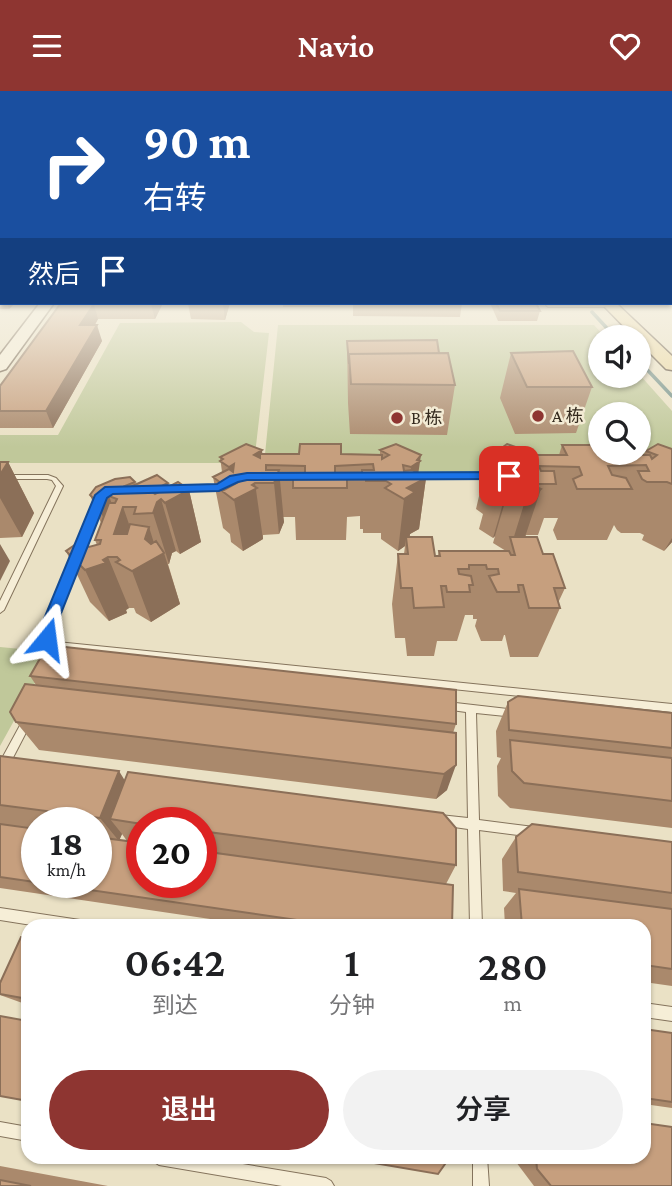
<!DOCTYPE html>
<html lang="zh">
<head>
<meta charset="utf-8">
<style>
  body { margin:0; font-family:"Crimson Pro","Noto Sans SC",serif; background:#f2f2f2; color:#202124; height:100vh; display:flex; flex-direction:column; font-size:26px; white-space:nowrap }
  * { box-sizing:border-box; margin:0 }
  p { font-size:23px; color:#757577 }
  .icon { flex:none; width:38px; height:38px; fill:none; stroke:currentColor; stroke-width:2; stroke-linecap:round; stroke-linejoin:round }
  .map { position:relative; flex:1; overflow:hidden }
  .sheet { position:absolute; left:21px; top:828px; width:630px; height:245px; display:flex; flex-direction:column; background:#fff; border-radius:21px; box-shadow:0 2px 5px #0004 }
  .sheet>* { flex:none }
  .top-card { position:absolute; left:0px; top:0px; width:672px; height:214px; box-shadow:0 2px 5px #0004; background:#1a4fa0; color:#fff; overflow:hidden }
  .tools { position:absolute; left:588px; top:234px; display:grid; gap:14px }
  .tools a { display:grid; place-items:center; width:63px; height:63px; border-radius:50%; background:#fff; box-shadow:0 2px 5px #0004; font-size:35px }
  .speed { position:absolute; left:21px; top:716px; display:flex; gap:14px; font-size:35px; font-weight:700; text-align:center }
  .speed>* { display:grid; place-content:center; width:91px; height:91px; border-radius:50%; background:#fff; box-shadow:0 2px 5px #0004; line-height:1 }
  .speed small { font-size:18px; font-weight:400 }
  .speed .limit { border:10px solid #d22; background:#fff; color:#111 }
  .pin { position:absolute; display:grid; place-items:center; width:60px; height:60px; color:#fff; margin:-30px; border-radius:14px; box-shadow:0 4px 10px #0006 }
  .me { position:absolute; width:77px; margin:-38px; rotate:16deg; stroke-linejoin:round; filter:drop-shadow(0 0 5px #0008) }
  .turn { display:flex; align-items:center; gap:24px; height:147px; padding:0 28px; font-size:32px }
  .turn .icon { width:91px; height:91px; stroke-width:2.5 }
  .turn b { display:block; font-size:49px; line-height:60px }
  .then { display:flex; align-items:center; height:66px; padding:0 28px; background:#0003; gap:14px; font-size:26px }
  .eta { display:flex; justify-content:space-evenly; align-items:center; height:119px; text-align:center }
  .eta b { font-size:42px; font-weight:600; line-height:49px }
  .button { display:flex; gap:14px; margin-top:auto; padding:14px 28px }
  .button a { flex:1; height:80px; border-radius:42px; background:#8e3531; color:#fff; font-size:28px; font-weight:600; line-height:80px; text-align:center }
  .button a+a { background:#f2f2f2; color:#202124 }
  header { display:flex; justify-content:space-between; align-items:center; height:91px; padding:0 28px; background:#8e3531; color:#fff; font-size:32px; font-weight:600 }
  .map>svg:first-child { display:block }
  .green { fill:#c0c89a; fill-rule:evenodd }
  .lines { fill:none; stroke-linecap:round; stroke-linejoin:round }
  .stream { stroke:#6e8c86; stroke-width:3.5 }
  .lane-casing { stroke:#84735c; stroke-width:2 }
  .secondary-casing { stroke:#665540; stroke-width:3 }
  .primary-casing { stroke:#524230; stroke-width:3 }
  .lane { fill:#f6eed7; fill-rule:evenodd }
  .secondary { fill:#f6eed7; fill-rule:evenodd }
  .primary { fill:#ebd7a0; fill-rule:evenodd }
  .wall { fill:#aa896c; fill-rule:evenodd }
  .shaded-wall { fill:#8b6f58 }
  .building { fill:#c69f7e; stroke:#8b6f58; stroke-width:2 }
  .route { fill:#1a73e8; stroke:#114b97; stroke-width:2 }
  .poi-dot { fill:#8e3531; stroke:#f3ebd4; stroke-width:2.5 }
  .labels { text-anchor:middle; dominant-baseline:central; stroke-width:5; stroke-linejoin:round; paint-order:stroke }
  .far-poi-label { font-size:18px; fill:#352b1f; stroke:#f3ebd4; text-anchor:start }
</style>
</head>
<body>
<header><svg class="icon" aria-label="menu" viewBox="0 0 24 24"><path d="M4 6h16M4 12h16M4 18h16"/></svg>Navio<svg class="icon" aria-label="heart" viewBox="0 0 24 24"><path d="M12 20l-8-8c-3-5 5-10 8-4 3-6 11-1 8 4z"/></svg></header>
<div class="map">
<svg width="672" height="1095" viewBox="0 0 672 1095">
  <rect width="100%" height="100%" fill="#eae1c5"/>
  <path class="green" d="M241,231L254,241L269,242L254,372H0V344H58L120,232Z
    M278,234H594L606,247H600V285L639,283L672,320V379L263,383ZM600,324H639V362H600Z
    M0,556L52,561L0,655Z"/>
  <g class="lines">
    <path class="stream" d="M592,221L616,247
      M639,270L672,305"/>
    <defs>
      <path id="lane" d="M544,212H548L549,214H612L614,215L612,216H548Z
        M412,383H493L496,385L493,387L410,386V384Z
        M0,384H48L56,387L63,395L4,519L0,522V510L56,395L52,389L47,388H0Z
        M225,391L228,393C215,402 189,399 173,399L170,397L173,395L218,394Z
        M98,406H100L104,408L51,540V547L57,551L672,613V621L52,556L44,550L43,540Z
        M447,611L517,619L519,622L517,625L514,626L476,622L479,729L534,736L538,737L540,741L538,745L534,746L479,739L482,835H470L468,738L440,734L436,733L435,729L436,725L440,724L468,727L466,621L444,618L442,615L444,612Z
        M27,626L30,627L32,630L4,684L0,686V671L24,627Z
        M0,817L80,829L84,831L86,835H38L0,829Z
        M644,912L672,916V930L644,926Z
        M0,1031L28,1036V1050L0,1045Z
        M151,1066H201L326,1087L331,1090L334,1095H282L159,1074L154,1071Z
        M473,1066H487L489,1095H473Z"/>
      <path id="secondary" d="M40,212H54L6,278L0,280V264Z"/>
      <path id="primary" d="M601,212H616L672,265V279L666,278L639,251V247H635Z"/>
    </defs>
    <use href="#lane" class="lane-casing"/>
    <use href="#secondary" class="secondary-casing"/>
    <use href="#primary" class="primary-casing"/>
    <use href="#lane" class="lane"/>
    <use href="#secondary" class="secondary"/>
    <use href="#primary" class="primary"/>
  </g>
  <path class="wall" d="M0,203H2V212H15L9,218H0Z
    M61,212H163L155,228H98L95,234L102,250L53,337H0V295Z
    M230,212L225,229L191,228L188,213Z
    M283,212H330V216H283Z
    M353,212H462L460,226L353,225Z
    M490,212H536L540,220L537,230H498Z
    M347,250L439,262L455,294L447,344L350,343L348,312Z
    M511,262L592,296L576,342L515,343L500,307Z
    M396,353L418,382L426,387L419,438L410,443L409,446L435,465H438L439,460H506L493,452L495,445L493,447L479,438L483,423L476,418L488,367H527L528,364H559L562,354L608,364H643L646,360L672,358V451L664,460L642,449L644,444L640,442H621L617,439L614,434L607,449H557L553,439L558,427H544L538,444H526L525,446L543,463L565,497L558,512L560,517L538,566H510L505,544H504L502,550H481L475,535L477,528H473V524H465L457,550H437L434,565H407L405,547H395L392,513L398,463H404L405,455L398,460L381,448V442H363V438H360V425L347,426L346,449H296L295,426H283L284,431L279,443L263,444V448L243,460L231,451L230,443L223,437L213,386L222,381L220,366L262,363L380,364V359Z
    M0,371H8L34,422L22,446L0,447Z
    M135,391L136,393L168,392L169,396L189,399L201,451L180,463L176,460L172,462L169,473H168L180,513L151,531L136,522L134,517H129L126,519L127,522L109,530L90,511L66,460L97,454L95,449L101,432L90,404Z
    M30,585L456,633L453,642L447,699L436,708L39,659L16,631L36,594Z
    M508,611L672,622V737L510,717L498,705L497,675L501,667L497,666L496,640Z
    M0,665L125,690L456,774L446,793L452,835H258L0,797ZM37,732H96V791H37ZM142,732H201V791H142ZM122,743L127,750L119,749Z
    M516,746L672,751V895L644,891V835H505L504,817L516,802L503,800L502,768Z
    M28,847V914L0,904V892Z
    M644,938L672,942V1017L644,1013Z
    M515,1066H644L672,1095H534L516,1071Z
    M0,1075L108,1095H0Z"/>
  <path class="shaded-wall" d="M7,212H15L9,218Z
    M152,212H163L155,228L151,213Z
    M223,212H230L225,229L223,213Z
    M94,213L98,228L85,250L80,234Z
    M97,234L102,250L53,337L46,320Z
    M262,359L265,392L254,364Z
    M527,360L514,404L508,401L495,445L493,447L508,395L521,364Z
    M421,364L417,391L426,387L419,438L410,443L409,453L406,446L405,455L398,460L404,408L407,397L409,396L411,376Z
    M8,371L34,422L22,446L0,407V381Z
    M234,373L241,386L244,404L252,394L255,392L263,448L243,460L234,409L226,403L225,395L231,391L229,376Z
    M279,379L284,431L279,443L274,392Z
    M168,392L172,408L189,399L201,451L180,463L165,412L161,408L176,460L172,462L169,473L153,422L151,400Z
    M537,393L534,403L541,398L524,449L512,452L525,410L534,395Z
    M109,405L118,430L123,416L141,467L149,436L158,465L164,462L180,513L151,531L132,480L117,462L97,411Z
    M672,447V451L664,460Z
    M0,453L10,470L0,490Z
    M108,466L129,517L126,519L127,522L109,530L85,479Z
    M456,674L447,699L436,708L444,683Z
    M119,680L135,706L110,728L122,743L119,750L100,727Z"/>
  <path class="building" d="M61,212H152L151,213H94L80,234H97L46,320H0V295Z
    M188,212H223V213H188Z
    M496,212H536L540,220H500Z
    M437,249L439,262L349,263V273L347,250Z
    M573,260L592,296H527L511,262Z
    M448,262L455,294L351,293L349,263Z
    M246,353L262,359L254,364L260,367V363H299L300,353H341V363L382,364V368L389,364L380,359L396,353L421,364L417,369L420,370L411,376L403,374L404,380L412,379L426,387L407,397L415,401L404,408L385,397L391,393L386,390H366V387H362V379H374L373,373L335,375V383L347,386V397H293V387L305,383V375L266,374V379H279L274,392H255L252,394L257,397L234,409L222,400L244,388L241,386L225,395L213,386L229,378L233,381L234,373L229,376L220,370L223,368L220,366Z
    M507,353L527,360L521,364L529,368L528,364H567L562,354H600V362H607L608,364H650L652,368L657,364L646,360L658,353L672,358V393L667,391H647L642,388L638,380H649L646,374L608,375L612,384L626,387L632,398H577L573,388L582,384L579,376L539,375L541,380H554L556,393H537L534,395L541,398L525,410L508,401L524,389L519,387L508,395L492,387L503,379L509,382L507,373L502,377L488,367Z
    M0,371H8L0,384Z
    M157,384L168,392L151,400L155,403L178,391L189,399L165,412L161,408L157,411L153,422L134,423L136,416H123L114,443H127L130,433L149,436L145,448L151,453L156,450L164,462L132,480L116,471L120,469L117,466H108L103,469L106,472L85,479L66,460L82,449L89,456L100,453L101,449H95L109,412H115L117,408L109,405L97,411L90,404L96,396L115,388L130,386L135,391L125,395L128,397Z
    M406,446H432L435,465H440L439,460H509L511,464H515L510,446H537L543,463H553L565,497H554L560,517H529L523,494H518L519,501H497L489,485L499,483L498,478H487L486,474H469V478H458L459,483L471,485L473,494H469L470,501H447L446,495H441L444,516L414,517L412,497H401L398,463H408Z
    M56,555L456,599V633L30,585L42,564Z
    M25,593L456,642V674L444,683L16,631L10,621Z
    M518,605L672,622V657L509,639L508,611Z
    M510,649L672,667V710L524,692L512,680Z
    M0,665L119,680L100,727L0,714Z
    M128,681L443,722L456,737V774L201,740V732H142V733L110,728Z
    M0,733L37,738V791H96V746L142,752V791H201V760L453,794L452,835H338L0,786Z
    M532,733L672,751V802L518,781L516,746Z
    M519,798L672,818V878L644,874V835H522Z
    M21,846L28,847V908L0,903V892Z
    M0,925L28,930V1010L0,1005Z
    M644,938L672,942V1011L644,1007Z
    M644,1032L672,1036V1095H551L537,1078L536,1066H644Z
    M339,1066H450L438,1083Z
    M0,1089L31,1095H0Z"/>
  <linearGradient id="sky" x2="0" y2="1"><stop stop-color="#8db8d5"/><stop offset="0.57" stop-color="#f6f2e5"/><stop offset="1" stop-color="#f6f2e5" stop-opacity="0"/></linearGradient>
  <rect width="672" height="356" fill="url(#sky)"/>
  <path class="route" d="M509,381L513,382V388L247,389L238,391L219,400L113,403L107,407L54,540L55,548L47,554L39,548V540L95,404L105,396L217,393L230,385L247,382Z"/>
  <g class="poi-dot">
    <circle cx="538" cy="325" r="7"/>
    <circle cx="397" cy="327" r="7"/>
  </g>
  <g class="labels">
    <g class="far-poi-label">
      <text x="552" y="325">A 栋</text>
      <text x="411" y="327">B 栋</text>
    </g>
  </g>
</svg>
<div class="tools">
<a><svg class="icon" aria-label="sound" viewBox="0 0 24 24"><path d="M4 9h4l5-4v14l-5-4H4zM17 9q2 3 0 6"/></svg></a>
<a><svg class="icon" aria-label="search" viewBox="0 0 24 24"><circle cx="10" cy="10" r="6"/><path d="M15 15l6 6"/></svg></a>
</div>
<div class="speed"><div>18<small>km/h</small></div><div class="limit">20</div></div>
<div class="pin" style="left:509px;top:385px;background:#d93025"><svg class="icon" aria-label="arrive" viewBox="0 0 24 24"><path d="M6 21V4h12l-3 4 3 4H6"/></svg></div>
<svg class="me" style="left:47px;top:548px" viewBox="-20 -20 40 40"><path d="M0-17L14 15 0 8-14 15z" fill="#1a73e8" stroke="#fff" stroke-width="4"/></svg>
<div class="top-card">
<div class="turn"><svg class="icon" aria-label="right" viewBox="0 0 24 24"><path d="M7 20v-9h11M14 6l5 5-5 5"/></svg><div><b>90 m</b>右转</div></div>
<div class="then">然后<svg class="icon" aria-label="arrive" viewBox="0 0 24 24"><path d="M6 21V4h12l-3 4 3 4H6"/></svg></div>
</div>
<section class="sheet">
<div class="eta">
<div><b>06:42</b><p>到达</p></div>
<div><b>1</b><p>分钟</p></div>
<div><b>280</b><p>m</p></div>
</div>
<div class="button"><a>退出</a><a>分享</a></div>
</section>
</div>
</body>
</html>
